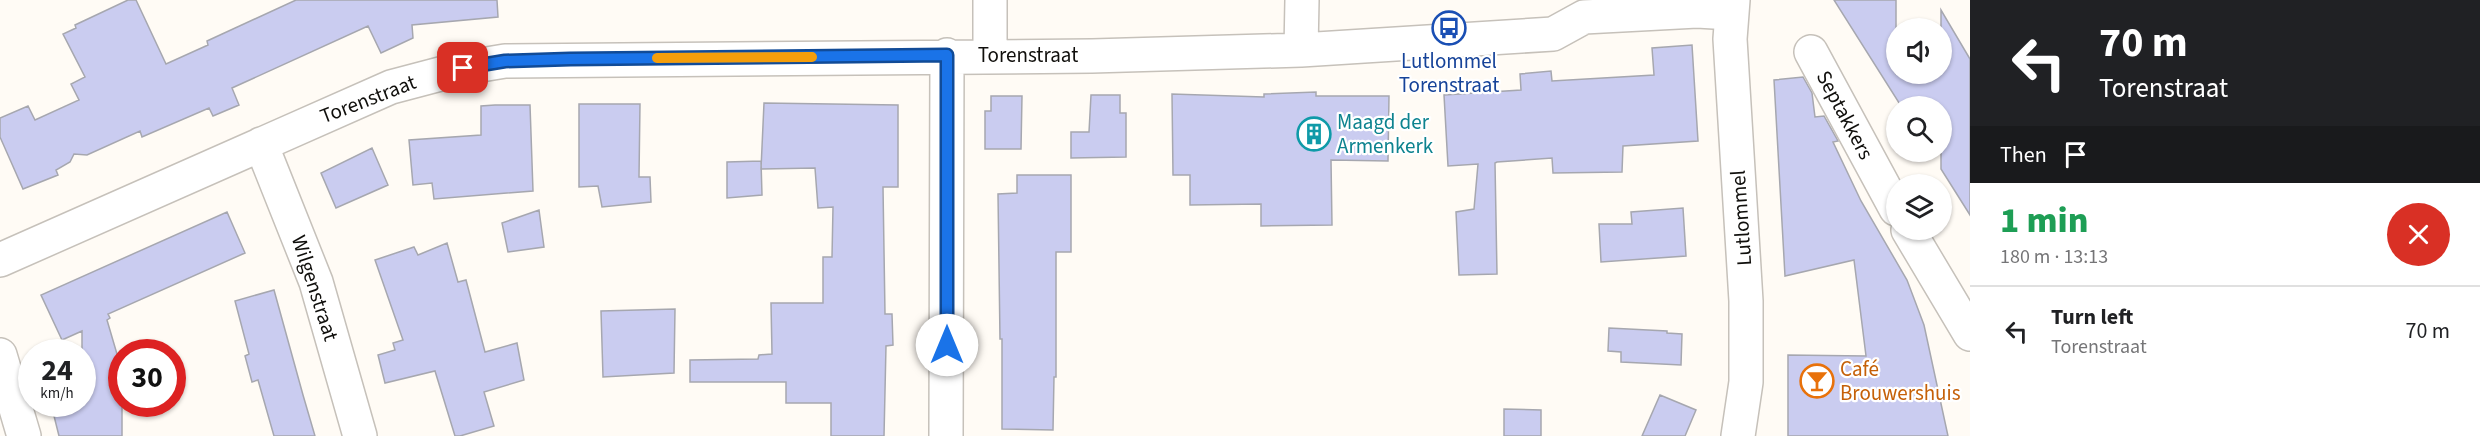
<!DOCTYPE html>
<html lang="en">
<head>
<meta charset="utf-8">
<style>
  body { margin:0; font-family:"Source Sans 3",sans-serif; background:#f2f2f2; color:#202124; height:100vh; display:flex; flex-direction:column; font-size:22px; white-space:nowrap }
  * { box-sizing:border-box; margin:0 }
  p { font-size:20px; color:#757577 }
  .icon { flex:none; width:33px; height:33px; fill:none; stroke:currentColor; stroke-width:2; stroke-linecap:round; stroke-linejoin:round }
  .map { position:relative; flex:1; overflow:hidden }
  .panel { display:flex; flex-direction:column; background:#fff; width:510px }
  .panel>* { flex:none }
  .hud { background:#202124; color:#fff; overflow:hidden }
  .controls { position:absolute; left:1886px; top:18px; display:grid; gap:12px }
  .controls a { display:grid; place-items:center; width:66px; height:66px; border-radius:50%; background:#fff; box-shadow:0 2px 4px #0004; font-size:30px }
  .speed { position:absolute; left:18px; top:339px; display:flex; gap:12px; font-size:30px; font-weight:700; text-align:center }
  .speed>* { display:grid; place-content:center; width:78px; height:78px; border-radius:50%; background:#fff; box-shadow:0 2px 4px #0004; line-height:1 }
  .speed small { font-size:15px; font-weight:400 }
  .speed .limit { border:9px solid #d22; background:#fff; color:#111 }
  .pin { position:absolute; display:grid; place-items:center; width:51px; height:51px; color:#fff; margin:-26px; border-radius:12px; box-shadow:0 3px 9px #0006 }
  .me { position:absolute; width:66px; margin:-33px; rotate:0deg; stroke-linejoin:round; filter:drop-shadow(0 0 4px #0008) }
  .turn { display:flex; align-items:center; gap:21px; height:126px; padding:0 30px; font-size:27px }
  .turn .icon { width:78px; height:78px; stroke-width:2.5 }
  .turn b { display:block; font-size:42px; line-height:51px }
  .then { display:flex; align-items:center; height:57px; padding:0 30px; background:#0003; gap:12px; font-size:22px }
  .round { display:grid; place-items:center; flex:none; width:63px; height:63px; border-radius:32px; background:#f2f2f2 }
  .overview { display:flex; align-items:center; justify-content:space-between; height:102px; padding:0 30px }
  h1 { font-size:36px; font-weight:800; line-height:45px; color:#1e9e55 }
  ul { padding:0; list-style:none }
  li { display:flex; align-items:center; gap:18px; height:90px; padding:0 30px; border-top:2px solid #e0e0e0 }
  li div { flex:1 }
  li b { display:block; font-size:22px }
  li em { font-style:normal }
  main { display:flex; flex:1; min-height:0 }
  .map>svg:first-child { display:block }
  .building { fill:#caccf0; stroke:#a6a7af; stroke-width:1.5 }
  .lines { fill:none; stroke-linecap:round; stroke-linejoin:round }
  .street-casing { stroke:#c6c1ba; stroke-width:36 }
  .secondary-casing { stroke:#c6c1ba; stroke-width:36 }
  .street { stroke:#fff; stroke-width:33 }
  .secondary { stroke:#fff; stroke-width:33 }
  .route-casing { stroke:#114b97; stroke-width:15 }
  .route { stroke:#1a73e8; stroke-width:10 }
  .slow { stroke:#f59e0b; stroke-width:10 }
  .labels { text-anchor:middle; dominant-baseline:central; stroke-width:4.5; stroke-linejoin:round; paint-order:stroke }
  .street-label { font-size:21px; fill:#100f0c; stroke:#fff }
  .transit-label { font-size:21px; fill:#164399; stroke:#fff }
  .culture-label { font-size:21px; fill:#0d838f; stroke:#fff; text-anchor:start }
  .food-label { font-size:21px; fill:#c56008; stroke:#fff; text-anchor:start }
</style>
</head>
<body>
<main>
<div class="map">
<svg width="1970" height="436" viewBox="0 0 1970 436">
  <rect width="100%" height="100%" fill="#fffbf5"/>
  <path class="building" d="M128,0H136L166,64L208,45L207,41L296,0H497L498,17L412,25L413,38L381,53L368,26L232,88L239,105L213,116L209,108L142,137L140,131L87,155L74,154L70,162L56,170L58,175L23,189L0,137V118L28,106L35,120L79,100L71,84L85,77L63,34L76,28L75,25Z
    M1834,0H1896V74H1941V10L1970,59V215L1941,169V106H1901Z
    M1692,45L1698,141L1623,146L1622,172L1553,173L1552,158L1497,162L1495,163L1497,274L1459,275L1456,212L1474,209L1478,164L1448,166L1444,95L1521,90L1520,74L1551,71L1552,81L1654,75L1652,48Z
    M1803,77L1812,93L1815,117L1824,116L1838,141L1833,142L1861,201L1907,280L1924,325L1948,436H1788V355L1866,356L1854,260L1785,276L1774,80Z
    M1316,92V96H1389L1388,161L1331,160L1332,225L1261,226V204L1190,205V175H1173L1172,94L1264,97V94Z
    M1091,95H1120V113H1126V157L1071,158V132H1089Z
    M991,96H1022L1021,149H985V111H991Z
    M764,103L898,105V187H883L885,314H892L893,345L886,346L884,436H831V403H786V382H690V360L758,359L759,355L772,354L771,303H823V257H832L833,207L818,208L815,168L761,169Z
    M579,104H640L639,177H650L651,202L602,207L598,186L579,187Z
    M495,105H530L533,191L434,199L432,183L413,185L409,140L481,135V106Z
    M372,148L388,185L336,208L321,173Z
    M761,161L762,195L727,198V162Z
    M1017,175H1071V252H1056V377H1054L1053,430L1002,429V339H1000L998,194L1017,193Z
    M1683,208L1686,256L1601,262L1599,224H1632L1631,212Z
    M539,210L544,247L508,252L502,223Z
    M227,212L245,253L108,314L110,318L107,320L122,371V436H59L51,404H82V331L62,340L41,295Z
    M447,243L458,282L466,280L485,352L517,343L524,380L484,392L494,426L460,436H455L435,371L385,383L378,355L395,350L393,343L403,340L375,260L414,247L418,255Z
    M274,290L303,395L315,436H274L258,380L252,382L245,356L249,354L235,301Z
    M675,309L674,373L603,377L601,311Z
    M1609,328L1667,331V333L1682,334L1681,365L1621,362V352L1608,351Z
    M1660,395L1696,410L1685,436H1642Z
    M1504,409L1541,410V436H1504Z"/>
  <g class="lines">
    <defs>
      <path id="street" d="M1301,50L1302,0
        M1811,52L1896,209
        M990,55V0
        M261,144L316,282L360,436
        M1908,230L1970,334
        M0,260L391,87L463,68L505,61L1092,56L1301,50L1553,34L1584,17L1697,11L1731,13
        M0,355L24,436
        M946,436L947,55"/>
      <path id="secondary" d="M1733,0L1730,39L1746,301V382L1738,436"/>
    </defs>
    <use href="#street" class="street-casing"/>
    <use href="#secondary" class="secondary-casing"/>
    <use href="#street" class="street"/>
    <use href="#secondary" class="secondary"/>
  </g>
  <g class="lines">
    <defs>
      <path id="route" d="M463,68L505,61L570,59L947,55V345"/>
    </defs>
    <use href="#route" class="route-casing"/>
    <use href="#route" class="route"/>
    <path class="slow" d="M657,58L812,57"/>
  </g>
  <defs>
    <symbol id="bus-ring" viewBox="-11 -11 22 22"><circle r="9.5" fill="#fff" stroke="#1a4fb4" stroke-width="1.5"/><path d="M-5-6H5V4H4V6H2V4H-2V6H-4V4H-5ZM-3.5-4V0h7V-4ZM-3.5 1.2v1.5H-2V1.2ZM2 1.2v1.5H3.5V1.2Z" fill="#1a4fb4"/></symbol>
    <symbol id="building-ring" viewBox="-11 -11 22 22"><circle r="9.5" fill="#fff" stroke="#0f9aa8" stroke-width="1.5"/><path d="M-4-6H4V6H1V3H-1V6H-4ZM-2.5-4.3h1.7v1.8h-1.7ZM.8-4.3h1.7v1.8H.8ZM-2.5-1h1.7V.8h-1.7ZM.8-1h1.7V.8H.8Z" fill="#0f9aa8"/></symbol>
    <symbol id="bar-ring" viewBox="-11 -11 22 22"><circle r="9.5" fill="#fff" stroke="#e8710a" stroke-width="1.5"/><path d="M-6-5H6L.8 .8V4.5H3.5V6h-7V4.5H-.8V.8Z" fill="#e8710a"/></symbol>
  </defs>
  <g fill-rule="evenodd">
    <use href="#bus-ring" x="1430" y="9" width="38" height="38"/>
    <use href="#building-ring" x="1295" y="115" width="38" height="38"/>
    <use href="#bar-ring" x="1798" y="362" width="38" height="38"/>
  </g>
  <g class="labels">
    <g class="street-label">
      <text x="1028" y="55">Torenstraat</text>
      <text transform="translate(368 99) rotate(-21)">Torenstraat</text>
      <text transform="translate(1845 115) rotate(62)">Septakkers</text>
      <text transform="translate(1741 218) rotate(-94)">Lutlommel</text>
      <text transform="translate(315 288) rotate(72)">Wilgenstraat</text>
    </g>
    <g class="transit-label">
      <text x="1449" y="61">Lutlommel<tspan x="1449" dy="24">Torenstraat</tspan></text>
    </g>
    <g class="culture-label">
      <text x="1337" y="122">Maagd der<tspan x="1337" dy="24">Armenkerk</tspan></text>
    </g>
    <g class="food-label">
      <text x="1840" y="369">Café<tspan x="1840" dy="24">Brouwershuis</tspan></text>
    </g>
  </g>
</svg>
<div class="controls">
<a><svg class="icon" aria-label="sound" viewBox="0 0 24 24"><path d="M4 9h4l5-4v14l-5-4H4zM17 9q2 3 0 6"/></svg></a>
<a><svg class="icon" aria-label="search" viewBox="0 0 24 24"><circle cx="10" cy="10" r="6"/><path d="M15 15l6 6"/></svg></a>
<a><svg class="icon" aria-label="layers" viewBox="0 0 24 24"><path d="M12 4l9 5-9 5-9-5zM3 14l9 5 9-5"/></svg></a>
</div>
<div class="speed"><div>24<small>km/h</small></div><div class="limit">30</div></div>
<div class="pin" style="left:463px;top:68px;background:#d93025"><svg class="icon" aria-label="arrive" viewBox="0 0 24 24"><path d="M6 21V4h12l-3 4 3 4H6"/></svg></div>
<svg class="me" style="left:947px;top:345px" viewBox="-20 -20 40 40"><circle r="19" fill="#fff"/><path d="M0-13L10 11 0 6-10 11z" fill="#1a73e8"/></svg>
</div>
<section class="panel">
<div class="hud">
<div class="turn"><svg class="icon" aria-label="left" viewBox="0 0 24 24"><path d="M17 20v-9H6M10 6l-5 5 5 5"/></svg><div><b>70 m</b>Torenstraat</div></div>
<div class="then">Then<svg class="icon" aria-label="arrive" viewBox="0 0 24 24"><path d="M6 21V4h12l-3 4 3 4H6"/></svg></div>
</div>
<div class="overview"><div><h1>1 min</h1><p>180 m · 13:13</p></div><a class="round" style="background:#d93025;color:#fff"><svg class="icon" aria-label="close" viewBox="0 0 24 24"><path d="M6 6l12 12M18 6L6 18"/></svg></a></div>
<ul>
<li><svg class="icon" aria-label="left" viewBox="0 0 24 24"><path d="M17 20v-9H6M10 6l-5 5 5 5"/></svg><div><b>Turn left</b><p>Torenstraat</p></div><em>70 m</em></li>
</ul>
</section>
</main>
</body>
</html>
